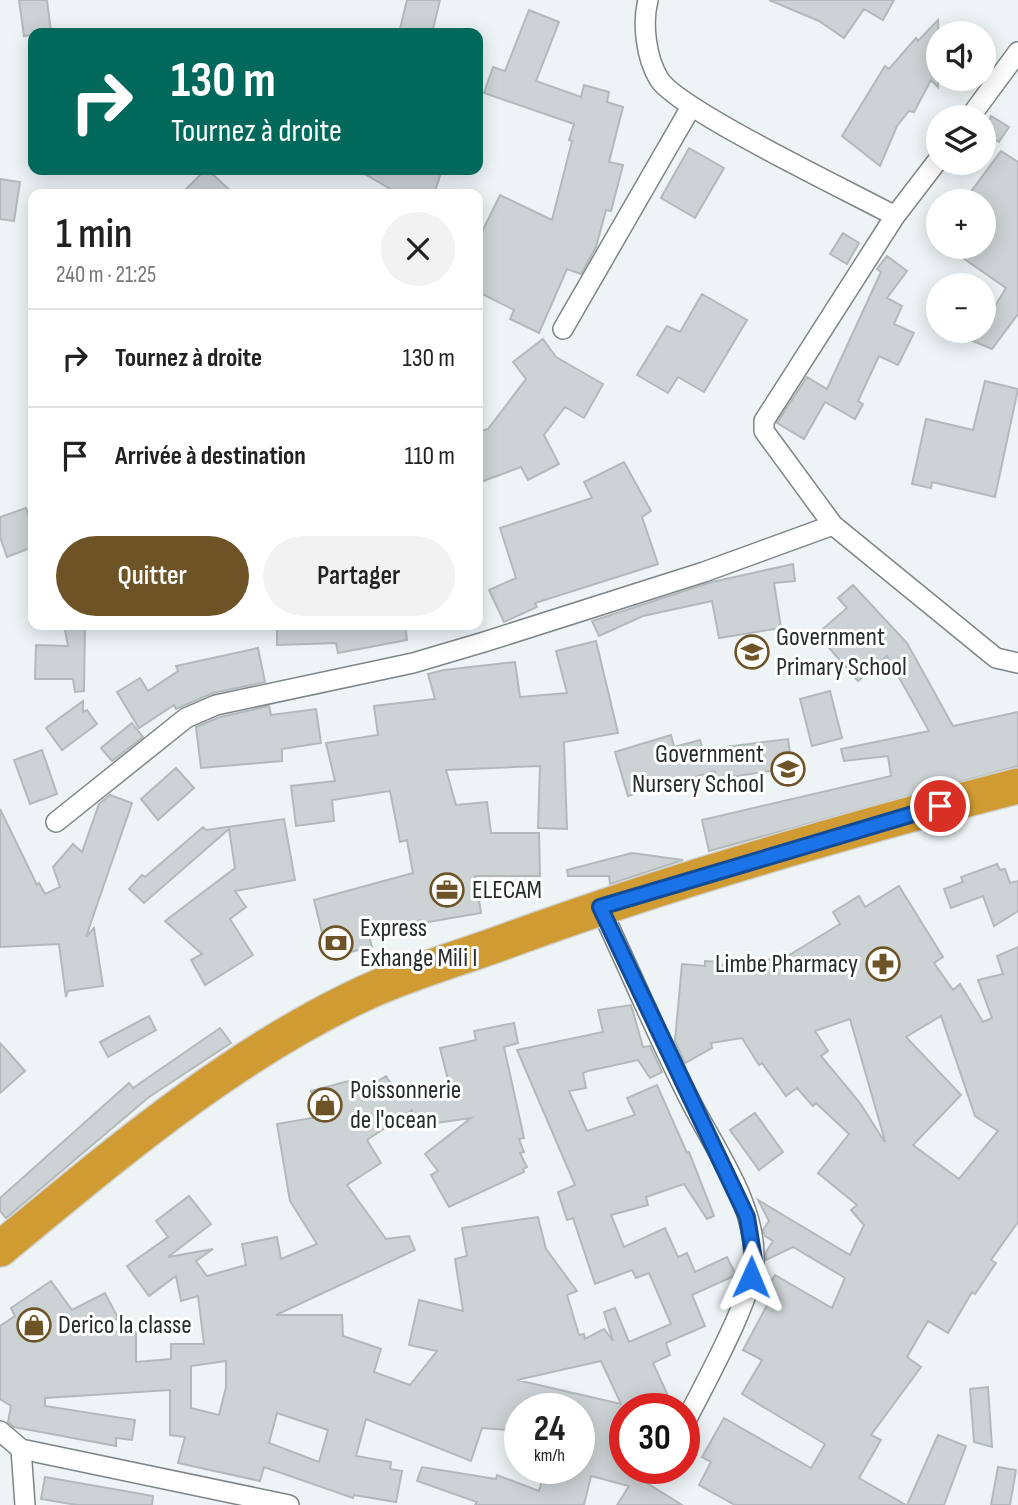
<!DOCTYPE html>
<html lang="fr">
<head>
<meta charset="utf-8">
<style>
  body { margin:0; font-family:"Sofia Sans Condensed",sans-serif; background:#f2f2f2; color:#222; height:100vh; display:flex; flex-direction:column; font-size:26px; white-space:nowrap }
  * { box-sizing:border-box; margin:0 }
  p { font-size:23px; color:#767676 }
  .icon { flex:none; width:38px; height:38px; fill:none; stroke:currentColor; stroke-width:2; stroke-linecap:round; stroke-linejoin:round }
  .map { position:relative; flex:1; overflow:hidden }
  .details { position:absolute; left:28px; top:189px; width:455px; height:441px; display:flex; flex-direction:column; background:#fff; border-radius:14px; box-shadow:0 4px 18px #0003 }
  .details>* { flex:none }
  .guide { position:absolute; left:28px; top:28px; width:455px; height:147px; border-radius:14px; box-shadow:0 4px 18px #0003; background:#00695c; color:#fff; overflow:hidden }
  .fabs { position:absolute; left:926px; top:21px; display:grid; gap:14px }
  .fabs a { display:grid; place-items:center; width:70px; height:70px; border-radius:50%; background:#fff; box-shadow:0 4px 18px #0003; font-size:35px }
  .speed { position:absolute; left:504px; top:1393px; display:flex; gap:14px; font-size:35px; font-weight:700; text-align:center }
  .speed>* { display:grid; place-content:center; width:91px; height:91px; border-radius:50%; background:#fff; box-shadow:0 4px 18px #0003; line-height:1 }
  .speed small { font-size:18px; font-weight:400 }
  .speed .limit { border:10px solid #d22; background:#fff; color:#111 }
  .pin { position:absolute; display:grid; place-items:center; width:60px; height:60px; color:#fff; margin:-30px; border:4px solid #fff; border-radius:50%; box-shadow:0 2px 7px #0007 }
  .me { position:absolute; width:77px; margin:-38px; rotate:1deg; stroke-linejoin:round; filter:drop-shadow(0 0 5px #0008) }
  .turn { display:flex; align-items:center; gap:24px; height:147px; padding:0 28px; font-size:32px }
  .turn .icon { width:91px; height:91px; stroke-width:2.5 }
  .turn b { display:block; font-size:49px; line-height:60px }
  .round { display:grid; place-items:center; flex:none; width:74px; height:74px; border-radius:37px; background:#f2f2f2 }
  .summary { display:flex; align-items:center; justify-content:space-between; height:119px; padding:0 28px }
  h1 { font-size:42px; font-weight:600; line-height:52px }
  .action { display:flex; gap:14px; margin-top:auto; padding:14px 28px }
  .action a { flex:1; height:80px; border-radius:42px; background:#6d5325; color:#fff; font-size:28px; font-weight:600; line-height:80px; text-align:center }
  .action a+a { background:#f2f2f2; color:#222 }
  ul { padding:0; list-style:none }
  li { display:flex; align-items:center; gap:21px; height:98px; padding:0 28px; border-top:2px solid #e0e0e0 }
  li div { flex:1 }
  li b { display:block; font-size:26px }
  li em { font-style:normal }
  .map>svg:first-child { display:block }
  .building { fill:#cdd3d5; stroke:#b3b9bb; stroke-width:2; fill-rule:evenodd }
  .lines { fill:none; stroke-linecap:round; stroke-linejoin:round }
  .street-casing { stroke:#7f8587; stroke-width:22 }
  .highway-casing { stroke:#d0d1d1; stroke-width:38 }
  .street { stroke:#fff; stroke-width:19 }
  .highway { stroke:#d09b32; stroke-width:35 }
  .route-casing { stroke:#114b97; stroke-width:18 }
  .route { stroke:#1a73e8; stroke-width:12 }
  .labels { text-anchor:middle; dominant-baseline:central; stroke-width:6; stroke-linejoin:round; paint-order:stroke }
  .poi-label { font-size:26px; fill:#292c2d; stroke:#fff; text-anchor:start }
</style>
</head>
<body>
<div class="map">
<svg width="1018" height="1505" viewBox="0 0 1018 1505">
  <rect width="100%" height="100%" fill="#eef4f6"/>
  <path class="building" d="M19,0H47L51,32L24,36Z
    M407,0H440L432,33H399Z
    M769,0H894L883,20L864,9L844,38L819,21Z
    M529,10L559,22L536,81L581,97L584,85L609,92L607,102L623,107L609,162L623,165L611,211L606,210L596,247L581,274L567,269L539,333L510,319L514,310L478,292V240L500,195L552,220L572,141L569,140L574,124L484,93L493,67L505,71Z
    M938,20V87L931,80L914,112L909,111L897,126L880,166L842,136L885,66L889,69L916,38L918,41Z
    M991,116L1009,127L999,142L984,133Z
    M689,148L724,168L695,218L661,198Z
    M1001,151L1018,162V314L992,349L973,341L979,331H984V324L1006,288L947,247H984V201H964Z
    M205,170H208L234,194H181Z
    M358,170H442L434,194H399Z
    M0,179L20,182L14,221L0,219Z
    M843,233L859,243L847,264L830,254Z
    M887,256L907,271L887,298L902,306L894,324L914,333L898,365L879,356L858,401L863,404L855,419L825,402L804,439L777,423L807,377L827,389L881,272L877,269Z
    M702,294L747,320L704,392L678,377L668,393L637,375L667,326L680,332Z
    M543,339L556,357L603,384L584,418L565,407L544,435L559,464L528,480L521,467L478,483V432L488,429L526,379L513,362Z
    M985,381L1018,389L995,497L932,482L931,488L912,484L926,419L973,430Z
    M624,462L651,511L642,517L658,564L535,603L537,607L504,622L489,590L516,578L500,528L592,498L584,482Z
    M26,508L33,529V547L7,557L0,537V517Z
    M793,564L795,581L774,583L781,628L719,638L712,601L643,616L599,636L592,621L712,582Z
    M853,585L907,643L953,726L1018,712V766L709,851L702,820L891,776L888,756L844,761L841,749L929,731L887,656L858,681L817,634L847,608L838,598Z
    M64,625H85L84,691L75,692L73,679H35L36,645L68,646Z
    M277,625H405L407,640L338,653L336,643L277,645Z
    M596,641L618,733L564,742L567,829L538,828L540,766L446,770L456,805L487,802L491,833H539L540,876H475L481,913L422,923L421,920L369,936L372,947L328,957L314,900L413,873L407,840L400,842L390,791L332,800L334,821L296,826L291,786L335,781L326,743L378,735L374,706L435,699L428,674L444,670L515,662L520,697L567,693L556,651Z
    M258,648L265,682L213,693L176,709L174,705L139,728L117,692L140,678L148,691L178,671L176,666Z
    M830,691L842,738L812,746L800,699Z
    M83,701V712L87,710L97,724L62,750L46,728Z
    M269,706L271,715L316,709L321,743L282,749V761L201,768L196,727L220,717Z
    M132,723L143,737L112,761L101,748Z
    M671,735L674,747L700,740L703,750L788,739L792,768L716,779L715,771L628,796L615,752Z
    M42,750L57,794L30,804L14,760Z
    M176,768L194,788L158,820L141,799Z
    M110,795L132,803L86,937L94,928L103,986L68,991L66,997L59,944L0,947V809L37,885L39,883L45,894L60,887L53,867L73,844L82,852L99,804Z
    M284,819L295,880L235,891L246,907L230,919L253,955L205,985L191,960L202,954L165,921L235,868L229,829L144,903L129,889L142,875L145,877L203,827L206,830Z
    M632,853L683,860L610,884L609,876H568L567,870Z
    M997,864L1000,870L1005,869L1010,883L1018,881V911L994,926L983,896L951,908L944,889L963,882L961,877Z
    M899,886L943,957L934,963L953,990L960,984L983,1022L992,1018L978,980L1003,974L997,956L1018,947V1222L991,1260L996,1263L975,1294L972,1292L948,1333L928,1321L907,1357L921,1367L871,1435L881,1440L859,1478L906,1505H735L699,1485L711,1462L702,1457L724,1418L811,1468L825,1444L742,1394L762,1360L743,1350L772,1296L765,1292L775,1275L832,1308L845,1278L793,1247L766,1260V1252L773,1241L765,1236L763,1230L769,1221L758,1200L850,1255L864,1225L851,1210L857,1205L818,1173L849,1134L816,1103L813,1106L797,1088L786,1096L762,1063L759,1065L742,1038L711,1043L712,1048L685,1063L675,1041L682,964L705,966V961L721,962L722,967L786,957L840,924L833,912L859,896L865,907ZM941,1016L975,1116L998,1131L959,1179L913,1145L961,1095L906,1037ZM850,1019L885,1141H884L860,1103L821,1056L828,1051L815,1031Z
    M631,1005L643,1047L650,1046L662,1072L650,1078L638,1060L588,1071L583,1073L586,1088L569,1091L587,1131L635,1115L627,1098L657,1085L687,1153L689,1152L714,1216L707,1219L684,1184L646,1197L648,1205L611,1215L624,1247L665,1228L678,1257L687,1253L695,1272L727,1257L736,1275L692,1295L705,1326L666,1343L670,1355L653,1363L674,1409H625L623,1468L682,1505H617L629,1486L591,1476L584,1505H475L477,1502L417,1481L422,1467L496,1479L497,1475L539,1491L545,1468H579V1409H520V1431L482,1428L471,1461L366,1419L356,1456L391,1462L390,1469L402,1471L396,1502L354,1495L353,1498L264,1467L260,1481L178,1463L185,1437L170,1435V1390L45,1398V1406L135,1420L132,1440L116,1438V1446L14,1427L8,1422L11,1406L0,1399V1326L15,1316L11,1308L51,1281L72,1310L105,1293L118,1318L99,1332H136V1362L171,1359V1344H204L198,1296L181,1301L176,1276L149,1296L127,1266L168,1237L156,1221L189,1196L211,1224L168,1257L213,1249L196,1261L207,1276L246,1265L242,1244L277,1237L281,1259L317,1244L290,1201L277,1124L318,1117L311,1091L349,1081L353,1096L386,1076L398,1095L450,1088L440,1048L476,1040L474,1031L514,1023L518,1043L504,1047L524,1138L519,1139L524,1152L520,1153L527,1167L523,1169L524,1172L449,1207L431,1175L438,1171L425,1154L471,1118L414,1126L412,1110L367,1140L381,1163L347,1185L386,1239L409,1236L415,1250L276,1315H342L343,1336L381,1349L374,1372L410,1385L437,1351L409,1345L419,1300L463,1311L455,1259L467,1256L462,1228L538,1217L546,1249L577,1291L567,1295L579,1335L584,1334L585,1339L604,1329L613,1341L604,1312L615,1308L629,1342L671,1324L649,1273L636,1278L632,1270L595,1284L573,1218L567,1220L558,1192L575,1185L517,1050L603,1032L598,1010ZM226,1361V1387L219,1415L191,1408V1366ZM601,1361L621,1404L517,1380ZM277,1413L328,1430L319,1462L269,1443Z
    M149,1016L156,1030L108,1057L100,1042Z
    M220,1028L231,1043L149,1097L6,1218L0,1211V1198L129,1083L133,1088Z
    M0,1043L25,1071L0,1093Z
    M755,1113L783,1152L759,1170L730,1130Z
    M988,1387L992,1447L974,1442L970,1389Z
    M938,1435L966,1446L944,1505H907Z
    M998,1467L1016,1470L1010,1505H991Z
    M45,1477L153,1496L152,1505H77L41,1499Z"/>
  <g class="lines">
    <defs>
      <path id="street" d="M648,0C642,23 646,58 659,79C678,110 853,193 895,216
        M970,117L1018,52
        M938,160L895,216L764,421V431L833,525L996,658L1018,663
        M563,329L691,107
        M56,822L186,718L216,705L413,663L484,642L704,572L833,525
        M600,907C631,973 659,1040 692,1104C716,1151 756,1205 754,1260C754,1297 702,1388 684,1425
        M0,1431L21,1449L289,1505
        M21,1449L25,1505"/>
      <path id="highway" d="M0,1249C114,1155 232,1054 367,992C413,971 464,957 512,939C677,879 847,830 1018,786"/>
    </defs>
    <use href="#street" class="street-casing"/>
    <use href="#highway" class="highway-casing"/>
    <use href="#street" class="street"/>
    <use href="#highway" class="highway"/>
  </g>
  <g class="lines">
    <defs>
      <path id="route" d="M751,1277L754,1260L747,1217L600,907L940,806"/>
    </defs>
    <use href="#route" class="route-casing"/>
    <use href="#route" class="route"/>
  </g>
  <defs>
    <symbol id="school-ring" viewBox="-11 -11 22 22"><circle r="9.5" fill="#fff" stroke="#6d5325" stroke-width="1.5"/><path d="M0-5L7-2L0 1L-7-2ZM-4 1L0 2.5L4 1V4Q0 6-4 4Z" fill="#6d5325"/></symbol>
    <symbol id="office-ring" viewBox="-11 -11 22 22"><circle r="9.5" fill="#fff" stroke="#6d5325" stroke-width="1.5"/><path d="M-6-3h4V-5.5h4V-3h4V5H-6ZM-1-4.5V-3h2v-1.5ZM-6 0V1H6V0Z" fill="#6d5325"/></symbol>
    <symbol id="bank-ring" viewBox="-11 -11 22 22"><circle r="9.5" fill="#fff" stroke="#6d5325" stroke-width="1.5"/><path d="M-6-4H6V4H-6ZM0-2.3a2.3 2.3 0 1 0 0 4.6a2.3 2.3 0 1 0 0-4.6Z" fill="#6d5325"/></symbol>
    <symbol id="pharmacy-ring" viewBox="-11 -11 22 22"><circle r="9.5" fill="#fff" stroke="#6d5325" stroke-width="1.5"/><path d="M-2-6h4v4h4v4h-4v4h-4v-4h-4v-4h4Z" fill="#6d5325"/></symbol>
    <symbol id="shop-ring" viewBox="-11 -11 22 22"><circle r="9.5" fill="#fff" stroke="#6d5325" stroke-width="1.5"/><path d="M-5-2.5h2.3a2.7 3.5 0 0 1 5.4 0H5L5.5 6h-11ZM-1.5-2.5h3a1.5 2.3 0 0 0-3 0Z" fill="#6d5325"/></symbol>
  </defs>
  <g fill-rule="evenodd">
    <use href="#school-ring" x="733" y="633" width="38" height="38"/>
    <use href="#school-ring" x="769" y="750" width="38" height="38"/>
    <use href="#office-ring" x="428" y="871" width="38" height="38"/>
    <use href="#bank-ring" x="317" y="924" width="38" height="38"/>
    <use href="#pharmacy-ring" x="864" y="945" width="38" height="38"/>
    <use href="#shop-ring" x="306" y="1086" width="38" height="38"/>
    <use href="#shop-ring" x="15" y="1306" width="38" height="38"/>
  </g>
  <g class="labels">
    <g class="poi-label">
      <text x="776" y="637">Government<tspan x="776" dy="30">Primary School</tspan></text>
      <text x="764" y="754" text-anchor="end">Government<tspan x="764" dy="30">Nursery School</tspan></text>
      <text x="472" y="890">ELECAM</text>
      <text x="360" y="928">Express<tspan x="360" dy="30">Exhange Mili I</tspan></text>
      <text x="858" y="964" text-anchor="end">Limbe Pharmacy</text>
      <text x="350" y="1090">Poissonnerie<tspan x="350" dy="30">de l'ocean</tspan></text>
      <text x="58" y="1325">Derico la classe</text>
    </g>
  </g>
</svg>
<div class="fabs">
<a><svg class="icon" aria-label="sound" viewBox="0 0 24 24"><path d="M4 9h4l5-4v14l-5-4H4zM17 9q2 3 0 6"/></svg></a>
<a><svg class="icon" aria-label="layers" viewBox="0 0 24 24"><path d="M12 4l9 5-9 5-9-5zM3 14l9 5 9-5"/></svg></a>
<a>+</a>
<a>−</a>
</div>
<div class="speed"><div>24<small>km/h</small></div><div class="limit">30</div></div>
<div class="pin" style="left:940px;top:806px;background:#d93025"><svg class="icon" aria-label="arrive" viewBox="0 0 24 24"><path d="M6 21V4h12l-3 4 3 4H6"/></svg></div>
<svg class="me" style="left:751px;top:1277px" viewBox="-20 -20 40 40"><path d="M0-17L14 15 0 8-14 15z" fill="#1a73e8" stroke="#fff" stroke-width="4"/></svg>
<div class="guide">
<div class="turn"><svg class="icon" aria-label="right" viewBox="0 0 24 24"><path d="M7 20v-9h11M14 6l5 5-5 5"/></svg><div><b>130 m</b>Tournez à droite</div></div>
</div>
<section class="details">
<div class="summary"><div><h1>1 min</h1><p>240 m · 21:25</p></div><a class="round"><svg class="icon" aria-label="close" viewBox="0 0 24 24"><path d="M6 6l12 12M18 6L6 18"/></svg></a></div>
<ul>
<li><svg class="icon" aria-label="right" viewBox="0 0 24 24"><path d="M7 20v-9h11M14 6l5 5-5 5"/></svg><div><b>Tournez à droite</b></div><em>130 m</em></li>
<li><svg class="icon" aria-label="arrive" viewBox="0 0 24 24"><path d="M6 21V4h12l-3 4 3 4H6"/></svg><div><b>Arrivée à destination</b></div><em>110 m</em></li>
</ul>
<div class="action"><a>Quitter</a><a>Partager</a></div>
</section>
</div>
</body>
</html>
